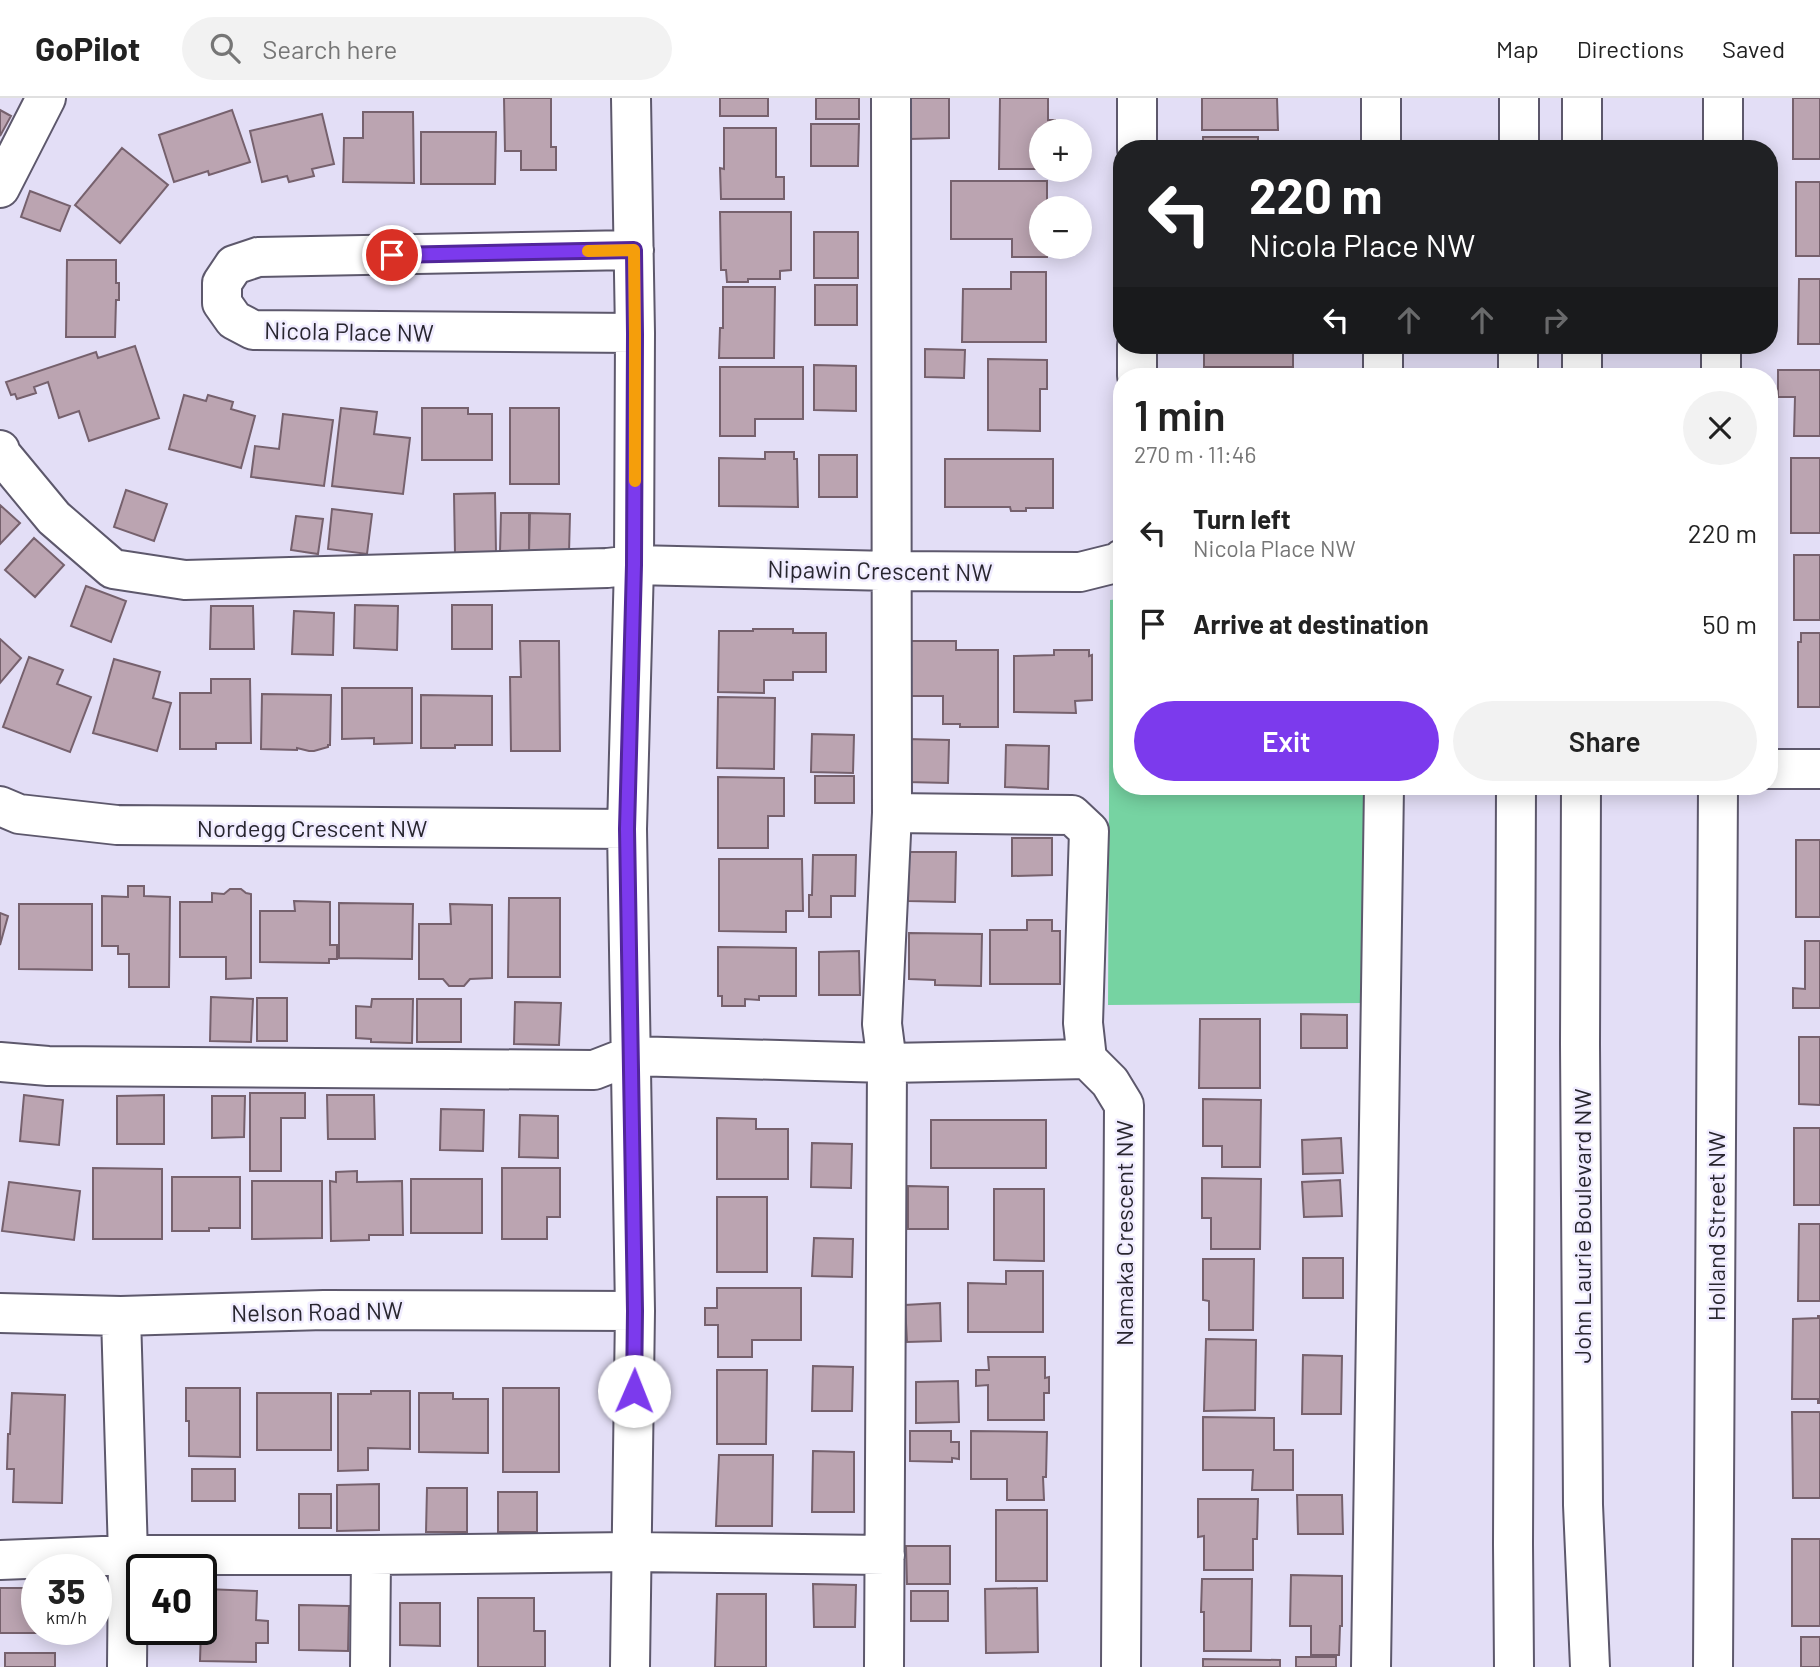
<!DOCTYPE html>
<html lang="en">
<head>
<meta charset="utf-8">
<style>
  body { margin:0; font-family:Barlow,sans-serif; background:#f2f2f2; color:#222; height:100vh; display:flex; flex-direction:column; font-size:26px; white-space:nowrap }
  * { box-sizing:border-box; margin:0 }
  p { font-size:23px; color:#767676 }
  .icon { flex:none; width:38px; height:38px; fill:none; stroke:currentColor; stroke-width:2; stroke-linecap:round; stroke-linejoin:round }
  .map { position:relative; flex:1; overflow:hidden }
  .sheet { position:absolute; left:1113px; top:270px; width:665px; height:427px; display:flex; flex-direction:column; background:#fff; border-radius:28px; box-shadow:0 4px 18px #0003 }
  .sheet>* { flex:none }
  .banner { position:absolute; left:1113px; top:42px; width:665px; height:214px; border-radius:28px; box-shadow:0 4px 18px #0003; background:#202124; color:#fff; overflow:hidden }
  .tools { position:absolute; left:1029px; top:21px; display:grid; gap:14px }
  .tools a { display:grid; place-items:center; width:63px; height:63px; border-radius:50%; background:#fff; box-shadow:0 4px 18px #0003; font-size:35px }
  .speed { position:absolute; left:21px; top:1456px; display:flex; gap:14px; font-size:35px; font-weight:700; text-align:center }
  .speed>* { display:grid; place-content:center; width:91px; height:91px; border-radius:50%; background:#fff; box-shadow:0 4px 18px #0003; line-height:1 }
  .speed small { font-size:18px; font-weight:400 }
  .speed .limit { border:4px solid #111; border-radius:10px; background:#fff; color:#111 }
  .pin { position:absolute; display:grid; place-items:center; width:60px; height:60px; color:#fff; margin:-30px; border:4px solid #fff; border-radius:50%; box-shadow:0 2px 7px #0007 }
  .me { position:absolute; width:77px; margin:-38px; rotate:1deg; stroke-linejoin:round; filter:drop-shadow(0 0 5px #0008) }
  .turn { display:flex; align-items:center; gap:24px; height:147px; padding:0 21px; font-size:32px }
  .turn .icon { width:91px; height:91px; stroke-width:2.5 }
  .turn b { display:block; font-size:49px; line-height:60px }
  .lanes { display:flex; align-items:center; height:66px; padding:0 21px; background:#0003; justify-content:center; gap:35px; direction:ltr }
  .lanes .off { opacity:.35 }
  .round { display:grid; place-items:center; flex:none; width:74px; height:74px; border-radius:37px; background:#f2f2f2 }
  .overview { display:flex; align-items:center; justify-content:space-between; height:119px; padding:0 21px }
  h1 { font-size:42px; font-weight:600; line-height:52px }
  .button { display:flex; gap:14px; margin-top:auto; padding:14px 21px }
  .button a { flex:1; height:80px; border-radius:42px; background:#7c3aed; color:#fff; font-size:28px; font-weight:600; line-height:80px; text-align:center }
  .button a+a { background:#f2f2f2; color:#222 }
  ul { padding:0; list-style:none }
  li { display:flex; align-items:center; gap:21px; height:91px; padding:0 21px }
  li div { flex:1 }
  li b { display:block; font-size:26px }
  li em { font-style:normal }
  header { display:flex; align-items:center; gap:42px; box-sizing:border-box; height:98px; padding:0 35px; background:#fff; border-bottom:2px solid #e0e0e0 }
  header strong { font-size:33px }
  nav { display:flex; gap:38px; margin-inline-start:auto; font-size:24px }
  .search { width:490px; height:63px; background:#f2f2f2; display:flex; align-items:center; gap:18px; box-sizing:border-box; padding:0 24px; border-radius:38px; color:#767676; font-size:26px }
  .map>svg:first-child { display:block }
  .green { fill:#76d3a2 }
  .building { fill:#bba4b1; stroke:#76616d; stroke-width:2 }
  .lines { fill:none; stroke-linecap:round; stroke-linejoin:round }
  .minor-casing { stroke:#5d586c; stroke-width:42 }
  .major-casing { stroke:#5d586c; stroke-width:42 }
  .minor { stroke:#fff; stroke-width:38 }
  .major { stroke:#fff; stroke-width:38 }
  .route-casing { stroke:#51269a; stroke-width:18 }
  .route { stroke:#7c3aed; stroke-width:12 }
  .slow { stroke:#f59e0b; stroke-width:12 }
  .labels { text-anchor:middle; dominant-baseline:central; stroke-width:5; stroke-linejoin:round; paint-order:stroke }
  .street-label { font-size:24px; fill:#28262f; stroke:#f0ecff }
</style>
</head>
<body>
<header>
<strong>GoPilot</strong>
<div class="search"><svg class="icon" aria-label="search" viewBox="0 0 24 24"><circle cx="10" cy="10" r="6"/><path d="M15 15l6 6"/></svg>Search here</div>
<nav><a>Map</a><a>Directions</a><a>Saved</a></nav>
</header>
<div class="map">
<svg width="1820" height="1569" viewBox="0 0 1820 1569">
  <rect width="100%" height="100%" fill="#e3def6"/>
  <path class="green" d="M1122,501V688H1367L1366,905L1108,907L1110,502Z"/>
  <path class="building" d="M504,0H551V49H556V72H521V53H505Z
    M720,0H768V18H720Z
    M816,0H859V21H816Z
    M908,0H949V40L909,41Z
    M1000,0H1048V22H1055V33H1041V71H999Z
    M1202,0H1277L1278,32H1202Z
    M1793,0H1820V61H1793Z
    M0,12L11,18L0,38Z
    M232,12L250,64L209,77L208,73L174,84L159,37Z
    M363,14H413L414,85L343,84L344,40H363Z
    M322,16L334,66L312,71L314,78L289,84L287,78L262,84L250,33Z
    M811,26H859L858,68H811Z
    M724,30H776V79H784V101H721L720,70L724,71Z
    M421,34H496L495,86H421Z
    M1203,39H1258V51H1203Z
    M122,50L168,87L120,145L75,107Z
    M951,83H1047V110H1041V149H1047V159H1012V141H951Z
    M1796,84H1820V158H1796Z
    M30,93L70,108L60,133L21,119Z
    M720,114H791V172L780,173V181H748V184H727L726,172H721Z
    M814,134H858V180H814Z
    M67,162H116V185H119V202H116L115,239H66Z
    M1011,174H1046V244H962L963,191H1011Z
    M1799,181H1820V246H1798Z
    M815,187H857V227H815Z
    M723,189H775L774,260H719L720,230H723Z
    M1204,247H1293V269H1204Z
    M135,248L159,320L89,343L79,313L59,320L48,284L34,289L36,295L17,301L15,296L11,297L6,284L96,254L98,260Z
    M925,251L965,252L964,280L925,279Z
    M988,261L1047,262V291H1040V333L988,332Z
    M814,267L856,268V313L814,312Z
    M720,269H803V321H755V338H720Z
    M1778,272H1820V338H1794L1795,299H1778Z
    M184,297L206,303L208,297L233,304L231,311L255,318L241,370L169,351Z
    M341,310L377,314L374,336L410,340L403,396L332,388Z
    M422,310H468V316H492V362H422Z
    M510,310H559V386H510Z
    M283,316L333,322L324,388L251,379L255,348L279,351Z
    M765,354H794V361H797L798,409L719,408V360L765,361Z
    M819,357H857V399H819Z
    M1791,360H1820V435H1791Z
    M945,361H1053V410H1026V413H1011L1010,409H945Z
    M126,392L167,406L154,443L114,429Z
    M495,395L496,455L455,456L454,396Z
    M0,407L20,425L0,446Z
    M332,411L372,416L367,456L328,451Z
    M501,415H529V454H500Z
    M530,415L570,416L569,455L529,454Z
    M296,418L323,421L318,456L291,452Z
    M34,440L64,467L35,499L5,472Z
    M1794,457H1820V522H1794Z
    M86,488L126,503L111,544L71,528Z
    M355,507L398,508L397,552L354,550Z
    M452,507H492V551H452Z
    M211,508H253L254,551H210Z
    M294,513L334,515L333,557L292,556Z
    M753,531H793V535H826V574H793V582H764V595L718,594L719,533H753Z
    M1801,535H1820V609H1798V544H1801Z
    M0,541L21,560L0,585Z
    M520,543H559L560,653H511L510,579H521Z
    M910,543H956V552H998V629H960V626H943V598H910Z
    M1054,552H1089V558L1092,557V602L1075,603L1076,615L1014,614V558L1054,557Z
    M29,559L63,572L57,586L91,599L70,654L3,629Z
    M114,561L160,574L153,600L171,605L157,653L93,635Z
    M211,581H250L251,645H216V651H180V595H211Z
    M342,590H412V645L374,646V640L342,641Z
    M262,596L331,597L330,647H328V649L314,653H309L297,650V652L261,651Z
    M421,597L492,598V647H455V650H421Z
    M718,599L775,600L774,671L717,670Z
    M812,636L854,637L853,675L811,674Z
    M907,641L949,642L948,685L907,684Z
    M1006,647L1049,648L1048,691L1005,689Z
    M815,678H854V705H815Z
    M718,679L784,680V718H768V750H718Z
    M1012,740H1052V777L1012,778Z
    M1796,742H1820V819H1796Z
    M909,754H956L955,804L908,803Z
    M813,757H856L855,798H831V819H809V797H812Z
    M719,761H802L803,813H786V834L719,833Z
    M128,788H144V798L170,799L169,889H129V856H118V848H102V798L128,799Z
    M230,791H241L246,795L251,796V880L226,881V859H180V804H212V795L224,796Z
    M509,800H560V879H508Z
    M294,803L330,804V847H337V861H329V865L260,864V813H295Z
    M339,805L413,806L412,861L339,860Z
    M19,806H92V872L19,871Z
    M450,806L492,807V880L470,881L464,888H449L443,881H419V826H451Z
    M0,815L8,818L0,847Z
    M1027,822H1052V833H1060V886H990V832H1027Z
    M909,835L982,836L981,888L935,887V882L909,881Z
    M1805,843H1820V910H1793V890L1805,891Z
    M718,849L796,850V898H759V902L745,901V908H722V898H718Z
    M859,853L860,897H819V854Z
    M211,899L253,901L251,944L210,943Z
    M257,900H287V943H257Z
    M372,901H413L412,945L371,944V941L356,940V908L371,909Z
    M417,901H461V944H417Z
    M515,904L561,905L559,947L514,946Z
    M1301,916L1347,917V950H1301Z
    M1200,921H1260V990H1199Z
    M1799,939H1820V1007L1799,1006Z
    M250,995H305V1020H281V1073H250Z
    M24,997L63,1002L59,1047L20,1043Z
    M164,997V1046H117V998Z
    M327,997H374L375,1041H328Z
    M212,998H245L244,1039L212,1040Z
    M1203,1001L1261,1002L1260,1069H1222V1048H1203Z
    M441,1011L484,1012L483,1053L440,1052Z
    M520,1017L558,1018V1060L519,1059Z
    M717,1020L756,1021V1031H788V1081H717Z
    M931,1022H1046V1070H931Z
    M1794,1030H1820V1107H1794Z
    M1341,1040L1343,1075L1303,1076L1302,1042Z
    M812,1045L852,1046L851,1090L811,1089Z
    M93,1070L162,1071V1141H93Z
    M502,1070H560V1119H547V1141H502Z
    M357,1073V1084L402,1083L403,1137H369V1142L331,1143L330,1083L336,1084V1074Z
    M172,1079H240V1130H209V1133H172Z
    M1202,1080L1261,1081L1260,1151H1211V1120H1202Z
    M411,1081H482V1135H411Z
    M1340,1082L1342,1118L1304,1119L1302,1084Z
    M252,1083H322V1140L252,1141Z
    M9,1084L80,1093L74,1142L2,1133Z
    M908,1088L948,1089V1131H908Z
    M994,1091H1044V1163L994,1162Z
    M717,1099H767V1174H717Z
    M1799,1126H1820V1203H1798Z
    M814,1140L853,1141L852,1179L812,1178Z
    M1303,1160H1343V1200H1303Z
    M1203,1161H1254L1253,1232H1209V1203L1203,1202Z
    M1006,1173H1043V1234H968V1185L1006,1186Z
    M717,1190H801V1242H752V1259H718V1227H705V1210H717Z
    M940,1205L941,1243L907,1244L905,1207Z
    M1818,1218H1820V1305H1818V1301H1792L1793,1221L1818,1220Z
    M1206,1241L1256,1242L1255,1312L1204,1313Z
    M1303,1257L1342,1258L1341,1316H1302Z
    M988,1259H1045V1280L1049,1279V1295H1044V1322H988V1287L976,1288V1272H989Z
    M813,1268L853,1269L852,1313H812Z
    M717,1272H767L766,1346H717Z
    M958,1283L959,1324L916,1325V1284Z
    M186,1290H240V1359L189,1358V1323H186Z
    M503,1290H559V1374H503Z
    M371,1293H410V1351L368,1350V1372L338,1373V1296H371Z
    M12,1295L65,1297L62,1405L13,1404L14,1371H7L8,1336H10Z
    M257,1295H331V1352H257Z
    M419,1295H453V1301H488V1355L419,1354Z
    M1792,1314H1820V1400H1793Z
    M1203,1319L1274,1320V1352H1293V1392H1252L1253,1372H1203Z
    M910,1333H951V1344H959V1361L952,1360V1364L910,1363Z
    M971,1333L1047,1334L1046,1379H1043L1044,1402H1007V1381H971Z
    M813,1353L854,1354V1414H812Z
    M719,1357H773L772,1428H716Z
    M192,1371H235V1403H192Z
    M379,1386V1432L337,1433V1387Z
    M427,1390H467V1434H426Z
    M498,1394H537V1434H498Z
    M299,1396H331V1430H299Z
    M1297,1397H1342L1343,1436H1298Z
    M1198,1401H1258L1257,1441H1253V1472H1204V1438L1198,1439Z
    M996,1412H1047V1483H996Z
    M1792,1441H1820V1528H1792Z
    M906,1448H950V1486H907Z
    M1291,1477L1342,1478V1528H1340L1339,1557H1311V1528H1290Z
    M1202,1481H1252L1251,1553H1204V1514H1201Z
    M813,1486L856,1487L855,1529H814Z
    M0,1490H35L36,1535H0Z
    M1037,1490L1038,1554L986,1555L985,1491Z
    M205,1491L257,1493L256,1522L268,1523V1545H256V1564L200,1563L201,1531V1529H204Z
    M911,1493H948V1523H911Z
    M717,1496H766V1569H715Z
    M478,1500H534V1533H545V1569H478Z
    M400,1505H440V1548L400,1547Z
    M299,1507L349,1508L348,1553L299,1552Z
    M1801,1539H1820V1569H1801Z
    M5,1555H55V1569H5Z
    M1296,1559H1336V1569H1296Z
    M1203,1561L1280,1562V1569H1203Z"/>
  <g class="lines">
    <defs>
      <path id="minor" d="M1381,0V51
        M1137,51V0
        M1723,51V0
        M0,90L46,0
        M634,152L258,159L234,167L222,185V205L234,222L253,232L635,235
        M1383,247V278
        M1137,278V247
        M1721,278V247
        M0,352L1,356L54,420L113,471L185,482L607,470L634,467L891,473L1080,474L1120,464L1122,461
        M1769,671H1820
        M0,708L19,716L117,727L627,731
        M892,715L1072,717L1089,733L1083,925L1087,961
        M0,964L48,968L594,972L630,958L887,965L1087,961L1110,984L1124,1007L1121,1569
        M0,1215L121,1218L324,1212L635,1213
        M121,1218L128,1457L127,1569
        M0,1462L128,1457H371L630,1454L885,1457
        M370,1569L371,1457
        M630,1569L635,1213L627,731L634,467L635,235L631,0
        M884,1569L887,965L882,926L892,715L891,0
        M1371,1569L1384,688
        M1713,1569L1718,688"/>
      <path id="major" d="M1582,0V51
        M1519,51V0
        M1582,247V278
        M1518,278V247
        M1581,688L1580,946L1583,1407L1590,1569
        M1514,1569L1513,1446L1516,688"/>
    </defs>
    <use href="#minor" class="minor-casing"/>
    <use href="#major" class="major-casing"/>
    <use href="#minor" class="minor"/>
    <use href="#major" class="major"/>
  </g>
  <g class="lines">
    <defs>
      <path id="route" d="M392,157L634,152L635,236L634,467L627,731L635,1213L634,1293"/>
    </defs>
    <use href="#route" class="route-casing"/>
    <use href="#route" class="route"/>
    <path class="slow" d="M588,153L634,152L635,236V383"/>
  </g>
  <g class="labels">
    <g class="street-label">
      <text transform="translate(349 233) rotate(1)">Nicola Place NW</text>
      <text transform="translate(880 472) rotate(1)">Nipawin Crescent NW</text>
      <text x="312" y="729">Nordegg Crescent NW</text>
      <text transform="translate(1581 1128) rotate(-90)">John Laurie Boulevard NW</text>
      <text transform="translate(1715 1128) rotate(-90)">Holland Street NW</text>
      <text transform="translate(1123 1135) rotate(-90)">Namaka Crescent NW</text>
      <text transform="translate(317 1213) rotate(-1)">Nelson Road NW</text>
    </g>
  </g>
</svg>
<div class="tools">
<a>+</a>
<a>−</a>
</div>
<div class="speed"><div>35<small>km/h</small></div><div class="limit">40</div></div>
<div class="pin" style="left:392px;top:157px;background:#d93025"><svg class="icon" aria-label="arrive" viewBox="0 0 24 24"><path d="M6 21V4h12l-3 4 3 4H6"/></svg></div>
<svg class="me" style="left:634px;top:1293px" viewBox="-20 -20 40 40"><circle r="19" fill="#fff"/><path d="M0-13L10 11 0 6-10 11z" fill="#7c3aed"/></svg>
<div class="banner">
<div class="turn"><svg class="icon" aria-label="left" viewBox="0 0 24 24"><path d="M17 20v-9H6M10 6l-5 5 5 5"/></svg><div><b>220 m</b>Nicola Place NW</div></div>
<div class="lanes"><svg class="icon" aria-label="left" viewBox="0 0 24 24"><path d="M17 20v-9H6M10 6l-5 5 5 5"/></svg><svg class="icon off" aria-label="ahead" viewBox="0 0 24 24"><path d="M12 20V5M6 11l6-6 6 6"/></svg><svg class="icon off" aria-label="ahead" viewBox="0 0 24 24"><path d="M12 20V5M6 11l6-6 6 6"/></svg><svg class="icon off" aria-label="right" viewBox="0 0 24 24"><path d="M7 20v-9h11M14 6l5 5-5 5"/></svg></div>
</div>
<section class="sheet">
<div class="overview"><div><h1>1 min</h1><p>270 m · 11:46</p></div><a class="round"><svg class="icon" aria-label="close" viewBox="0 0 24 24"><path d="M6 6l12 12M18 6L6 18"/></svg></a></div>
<ul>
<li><svg class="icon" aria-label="left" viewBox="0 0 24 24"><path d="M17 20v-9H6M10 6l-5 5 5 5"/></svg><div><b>Turn left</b><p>Nicola Place NW</p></div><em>220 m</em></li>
<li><svg class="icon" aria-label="arrive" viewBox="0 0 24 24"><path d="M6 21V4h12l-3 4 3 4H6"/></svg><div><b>Arrive at destination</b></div><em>50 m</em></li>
</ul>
<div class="button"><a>Exit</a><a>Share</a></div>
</section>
</div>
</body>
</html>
